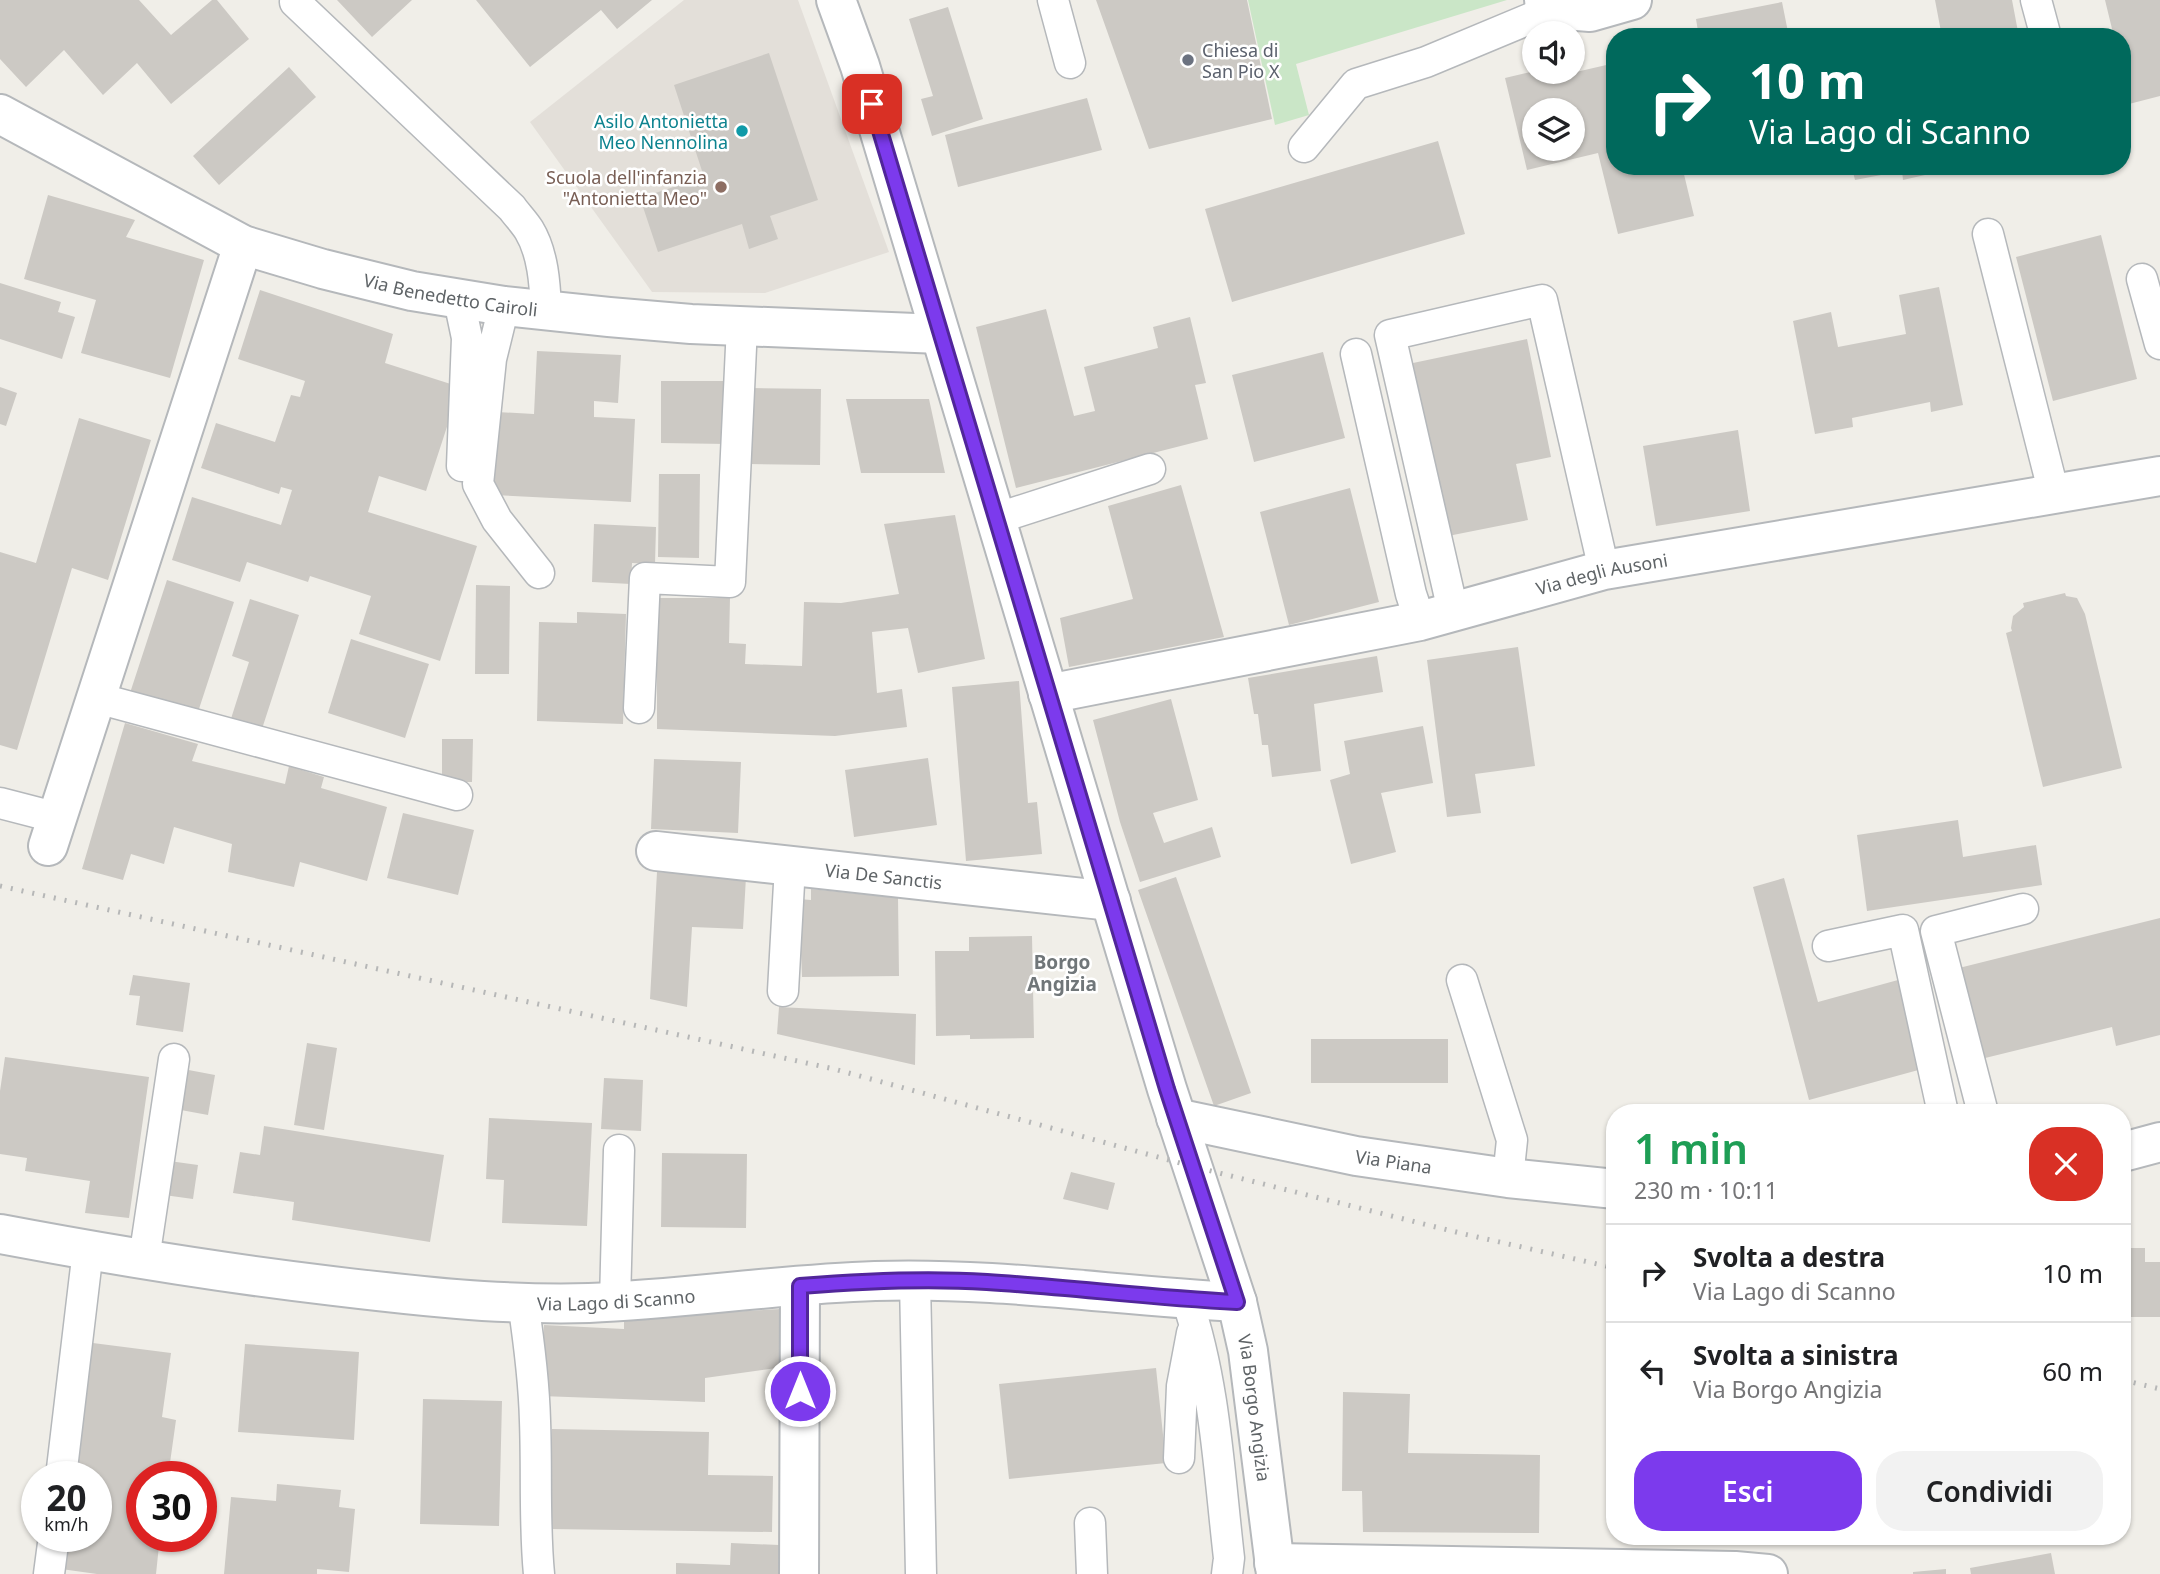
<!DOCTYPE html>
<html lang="it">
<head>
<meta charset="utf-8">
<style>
  body { margin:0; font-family:"Noto Sans",sans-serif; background:#f2f2f2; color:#202124; height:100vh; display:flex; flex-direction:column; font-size:26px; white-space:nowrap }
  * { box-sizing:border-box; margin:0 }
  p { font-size:23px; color:#757577 }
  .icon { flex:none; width:38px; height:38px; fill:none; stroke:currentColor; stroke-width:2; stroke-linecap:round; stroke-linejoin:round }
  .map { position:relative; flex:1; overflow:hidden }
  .details { position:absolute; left:1606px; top:1104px; width:525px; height:441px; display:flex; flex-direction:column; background:#fff; border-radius:28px; box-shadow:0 2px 5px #0004 }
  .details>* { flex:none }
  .hud { position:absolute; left:1606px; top:28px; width:525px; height:147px; border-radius:28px; box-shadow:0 2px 5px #0004; background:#00695c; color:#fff; overflow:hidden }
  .controls { position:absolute; left:1522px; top:21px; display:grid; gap:14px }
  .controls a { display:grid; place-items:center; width:63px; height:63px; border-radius:50%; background:#fff; box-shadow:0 2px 5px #0004; font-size:35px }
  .speed { position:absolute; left:21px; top:1461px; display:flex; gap:14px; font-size:35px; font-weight:700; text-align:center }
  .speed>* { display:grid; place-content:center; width:91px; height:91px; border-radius:50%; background:#fff; box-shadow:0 2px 5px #0004; line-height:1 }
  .speed small { font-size:18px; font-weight:400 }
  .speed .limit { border:10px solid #d22; background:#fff; color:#111 }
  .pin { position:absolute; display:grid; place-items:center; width:60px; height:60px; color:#fff; margin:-30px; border-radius:14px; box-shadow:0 4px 10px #0006 }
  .me { position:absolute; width:77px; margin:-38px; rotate:0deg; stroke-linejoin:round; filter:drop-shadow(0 0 5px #0008) }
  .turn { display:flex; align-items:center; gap:24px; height:147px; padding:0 28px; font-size:32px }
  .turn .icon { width:91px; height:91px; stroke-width:2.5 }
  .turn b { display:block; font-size:49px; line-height:60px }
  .round { display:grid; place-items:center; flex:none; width:74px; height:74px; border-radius:28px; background:#f2f2f2 }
  .overview { display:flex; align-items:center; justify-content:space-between; height:119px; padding:0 28px }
  h1 { font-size:42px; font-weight:600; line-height:52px; color:#1e9e55 }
  .button { display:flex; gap:14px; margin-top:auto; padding:14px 28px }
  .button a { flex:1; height:80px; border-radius:28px; background:#7c3aed; color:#fff; font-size:28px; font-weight:600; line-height:80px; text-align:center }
  .button a+a { background:#f2f2f2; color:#202124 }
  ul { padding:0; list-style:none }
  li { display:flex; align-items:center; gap:21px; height:98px; padding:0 28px; border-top:2px solid #e0e0e0 }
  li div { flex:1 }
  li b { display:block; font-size:26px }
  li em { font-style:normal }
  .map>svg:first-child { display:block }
  .education { fill:#e3dfd9 }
  .green { fill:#cae6c7 }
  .building { fill:#ccc9c4; fill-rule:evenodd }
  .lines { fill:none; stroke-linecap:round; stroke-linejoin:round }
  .lane-casing { stroke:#b5b8bb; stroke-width:33 }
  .street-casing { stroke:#b5b8bb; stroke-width:42 }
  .lane { stroke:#fff; stroke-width:30 }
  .street { stroke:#fff; stroke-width:38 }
  .rail { stroke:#b6b7b7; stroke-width:5; stroke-dasharray:2 9; stroke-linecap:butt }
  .route-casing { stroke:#51269a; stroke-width:18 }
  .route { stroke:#7c3aed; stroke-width:12 }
  .worship-dot { fill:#6b7280; stroke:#fff; stroke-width:2.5 }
  .culture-dot { fill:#0f9aa8; stroke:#fff; stroke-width:2.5 }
  .education-dot { fill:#8d6e63; stroke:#fff; stroke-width:2.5 }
  .labels { text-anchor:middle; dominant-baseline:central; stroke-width:5; stroke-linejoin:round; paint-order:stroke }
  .worship-label { font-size:18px; fill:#5b616d; stroke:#fff; text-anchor:start }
  .culture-label { font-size:18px; fill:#0d838f; stroke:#fff; text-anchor:end }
  .education-label { font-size:18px; fill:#785e54; stroke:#fff; text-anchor:end }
  .street-label { font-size:18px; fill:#5f6467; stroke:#fff }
  .neighbourhood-label { font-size:19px; font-weight:bold; fill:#707679; stroke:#fff }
</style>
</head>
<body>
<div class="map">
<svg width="2160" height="1574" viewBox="0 0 2160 1574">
  <rect width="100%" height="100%" fill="#f0eee8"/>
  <path class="education" d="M684,0H798L889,252L765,293L652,292L530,122Z"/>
  <path class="green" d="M1248,0H1507L1296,64L1309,115L1275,125Z"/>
  <path class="building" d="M0,0H139L171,35L212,0H217L249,39L171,104L137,63L103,95L64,50L26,87L0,59Z
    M337,0H412L372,37Z
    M476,0H652L617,29L601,10L530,67Z
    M1096,0H1247L1272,119L1149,149Z
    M1935,0H2012L2019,37H1942Z
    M2105,0H2160V96L2129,104L2123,77V37H2114Z
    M1782,2L1789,37H1699L1696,19Z
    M948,7L983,119L932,136L921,99L933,96L909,19Z
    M769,53L818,200L770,216L778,239L749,249L742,224L658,252L640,198L704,177L674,85Z
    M1615,63V166H1682L1694,216L1618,234L1598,153L1527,170L1505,78L1535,71L1573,72L1574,66L1576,72ZM1535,110H1573V149H1535Z
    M289,67L316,97L219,185L193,156Z
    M1087,98L1102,150L958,187L945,135Z
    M1438,141L1465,234L1232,302L1205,209Z
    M1845,166H1924L1925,175L1903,180L1902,171L1855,180L1853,172L1847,174Z
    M1968,166H1986V167L1968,171Z
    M48,195L135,220L126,237L204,260L170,378L81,353L96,300L24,279Z
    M2101,235L2137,379L2053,401L2016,257Z
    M0,283L61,302L58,312L75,317L62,359L0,339Z
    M1939,287L1963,405L1931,412L1930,402L1852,418L1853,427L1815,434L1793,321L1831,312L1838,347L1906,334L1899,295Z
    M260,290L393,334L385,363L460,387L426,491L379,476L368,512L477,546L440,661L359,634L371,596L310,576L308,582L247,562L240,582L172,560L192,497L281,525L292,490L281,487L279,494L201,468L216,423L275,442L291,395L300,397L305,381L238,359Z
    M1046,309L1074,416L1095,411L1084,367L1158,348L1153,327L1190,317L1206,383L1195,385L1208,439L1016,488L976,327Z
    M1527,339L1551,457L1516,464L1528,520L1448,536L1413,363Z
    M537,351L621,355L618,403L594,401V417L635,419L631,502L493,495L497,412L534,414Z
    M1323,352L1345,438L1254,462L1232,375Z
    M661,381H728L727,444L661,443Z
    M0,387L17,393L6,426L0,424Z
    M750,388L821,389L820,465L748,464Z
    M846,399H929L945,473H861Z
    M79,418L151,440L108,580L72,568L17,750L0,745V552L36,563Z
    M1738,430L1750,511L1656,526L1643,446Z
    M659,474H700L699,558L658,557Z
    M1181,485L1224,637L1069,667L1060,618L1133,599L1108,506Z
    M1350,488L1379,602L1289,625L1260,512Z
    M955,515L985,659L918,673L908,628L872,632L877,693L902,689L907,727L835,736L657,729V598H730L729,643L746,644L745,664L802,666L804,602L841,603L899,594L884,524Z
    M594,524L656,527L655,564L632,563L631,584L592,582Z
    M167,580L234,602L197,715L130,693Z
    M476,585L510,586L509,674H475Z
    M2065,593L2066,596L2077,598L2085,614L2122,768L2043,787L2006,633L2012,631L2011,628L2013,616L2024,607L2023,603Z
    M250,599L299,615L260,735L229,725L249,662L232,656Z
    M577,612L626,614L623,724L537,721L539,622L577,623Z
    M351,639L429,664L405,738L328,713Z
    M1518,647L1535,766L1475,774L1481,813L1447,817L1427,660Z
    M1377,656L1383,692L1314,704L1321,771L1272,777L1268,745H1262L1258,714H1254L1248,678Z
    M1019,681L1028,803L1037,802L1042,854L966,861L952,687Z
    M1171,699L1198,800L1153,813L1164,843L1212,827L1221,857L1140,882L1120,822L1093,720Z
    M125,723L198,744L192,761L285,784L289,766L324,777L321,788L387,807L367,881L300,862L294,887L228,872L232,844L174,827L164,864L131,854L123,880L82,869Z
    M1423,726L1433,783L1381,793L1396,852L1351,864L1330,780L1350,774L1344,741Z
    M442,739H473L472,782H442Z
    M928,758L937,825L854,837L845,770Z
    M654,759L741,762L738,833L651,829Z
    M403,813L474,830L458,895L387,878Z
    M1958,820L1963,857L2036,845L2042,885L1867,911L1857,835Z
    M657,872L746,877L743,929L692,927L687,1007L650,999Z
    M1176,877L1251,1093L1214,1106L1138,890Z
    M1784,878L1818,1002L1898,980L1922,1069L1809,1100L1753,887Z
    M811,889L898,898L899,976L802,977L799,899L811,900Z
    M2160,918V1035L2116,1046L2112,1027L1977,1060L1955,969Z
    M1032,936L1034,1038L970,1039V1035L936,1036L935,951H969V937Z
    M133,975L190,983L183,1032L136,1025L140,996L129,995Z
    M779,1007L916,1014L915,1065L777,1034Z
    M1311,1039H1448V1083H1311Z
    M307,1043L337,1048L324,1130L294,1125Z
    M5,1057L149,1077L129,1218L85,1213L90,1181L25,1171L27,1158L0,1154V1091Z
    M178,1068L215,1075L208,1115L170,1108Z
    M604,1078L643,1080L641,1131L601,1129Z
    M489,1118L592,1123L587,1226L502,1223L504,1180L486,1179Z
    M264,1126L444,1155L430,1242L292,1220L294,1202L233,1193L240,1152L260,1155Z
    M662,1153L747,1154L746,1228L661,1227Z
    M162,1160L198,1165L193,1199L157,1194Z
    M1071,1172L1115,1183L1108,1210L1063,1199Z
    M2123,1248H2145V1262H2160V1317H2123Z
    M781,1309L784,1367L705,1378V1402L541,1396L544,1325L624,1329V1318Z
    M85,1342L171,1353L162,1417L176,1420L168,1477H142V1536H160L156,1574H97L54,1568L58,1536H96V1477H66Z
    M245,1344L359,1352L354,1440L238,1432Z
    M1156,1368L1166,1463L1009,1479L999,1384Z
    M1343,1392L1410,1394L1408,1453L1540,1455L1539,1533L1363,1532L1362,1491H1342Z
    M423,1399L502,1401L499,1526L420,1524Z
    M552,1429L709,1432L708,1475L773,1476L772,1532L550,1529Z
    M277,1484L341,1490L339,1507L355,1509L349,1572L317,1569V1574H224L231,1497L276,1501Z
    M731,1543L779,1545L778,1574H676V1563L730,1565Z
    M2051,1553L2055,1574H1971L1970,1568Z
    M1946,1569V1574H1913V1572Z"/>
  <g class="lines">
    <defs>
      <path id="lane" d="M1053,0L1070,63
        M2036,0L2046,37
        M295,2L512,208C517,215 524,222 529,230C543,253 545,284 546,310
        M1304,147L1356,84L1426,62L1553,9
        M1988,234L2054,494
        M2142,279L2160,344
        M459,300L467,338L462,466
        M504,306L491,359L478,484L497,520L539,573
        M1356,354L1411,594L1420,621
        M995,519L1150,469
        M1453,611L1390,335L1542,300L1604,570
        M97,698L457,795
        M639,708L645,578L730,582L742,326
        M0,803L58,818
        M1828,946L1903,930L1943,1113
        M1462,980L1512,1140L1508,1178
        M783,991L790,866
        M1983,1113L1936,931L2023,909
        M144,1259L174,1059
        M915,1281L921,1574
        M1187,1300C1215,1382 1219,1472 1229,1558L1227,1574
        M523,1302C529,1342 534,1381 535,1421C537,1473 534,1523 539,1574
        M615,1302L619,1150
        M1179,1458L1182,1386L1192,1333
        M61,1477L88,1250
        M1090,1523L1092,1574
        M49,1574L54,1536"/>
      <g id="street">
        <path id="s1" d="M836,0L860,66L1167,1089L1237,1302L1248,1351L1276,1574"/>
        <path d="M1544,0L1553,9L1590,12L1632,0"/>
        <path id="s2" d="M0,114L243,245L323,269L412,291L504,306L609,317L691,324L940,334"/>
        <path id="s3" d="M1048,694L1420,621L1604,570L2160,476"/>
        <path d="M48,846L243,245"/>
        <path id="s4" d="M656,851L1111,901"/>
        <path id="s5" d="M1176,1118L1356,1156L1508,1178L1615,1189"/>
        <path d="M2123,1152L2160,1142"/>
        <path id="s6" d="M0,1234C111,1255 222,1273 333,1286C383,1292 433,1298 483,1301C518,1303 554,1304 589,1303C685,1299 780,1284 875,1281C997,1277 1116,1296 1237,1302"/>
        <path d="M1274,1563L1735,1571L1768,1574"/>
        <path d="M799,1574L800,1286"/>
      </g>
    </defs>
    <use href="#lane" class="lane-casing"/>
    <use href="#street" class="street-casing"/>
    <use href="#lane" class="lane"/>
    <use href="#street" class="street"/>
    <path class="rail" d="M0,886L834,1069L1191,1166L1464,1234L1615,1268
      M2123,1380L2160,1389"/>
  </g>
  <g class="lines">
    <defs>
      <path id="route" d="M800,1391V1286C862,1281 925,1278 987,1282C1070,1287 1153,1298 1237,1302L1167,1089L872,104"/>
    </defs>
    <use href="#route" class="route-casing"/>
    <use href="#route" class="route"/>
  </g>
  <circle class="worship-dot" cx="1188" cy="60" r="7"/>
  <circle class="culture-dot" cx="742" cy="131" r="7"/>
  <circle class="education-dot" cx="721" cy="187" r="7"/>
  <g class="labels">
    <g class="worship-label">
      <text x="1202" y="50">Chiesa di<tspan x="1202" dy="21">San Pio X</tspan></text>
    </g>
    <g class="culture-label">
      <text x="728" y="121">Asilo Antonietta<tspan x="728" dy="21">Meo Nennolina</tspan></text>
    </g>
    <g class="education-label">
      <text x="707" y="177">Scuola dell'infanzia<tspan x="707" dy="21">"Antonietta Meo"</tspan></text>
    </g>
    <g class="street-label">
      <text stroke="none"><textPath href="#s2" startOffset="490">Via Benedetto Cairoli</textPath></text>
      <text stroke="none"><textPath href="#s3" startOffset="567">Via degli Ausoni</textPath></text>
      <text stroke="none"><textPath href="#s4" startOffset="229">Via De Sanctis</textPath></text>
      <text stroke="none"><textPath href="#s5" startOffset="222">Via Piana</textPath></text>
      <text stroke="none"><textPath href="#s6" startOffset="621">Via Lago di Scanno</textPath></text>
      <text stroke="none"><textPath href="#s1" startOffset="1470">Via Borgo Angizia</textPath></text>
    </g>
    <g class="neighbourhood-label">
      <text x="1062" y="962">Borgo<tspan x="1062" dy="22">Angizia</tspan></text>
    </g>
  </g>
</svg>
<div class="controls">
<a><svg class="icon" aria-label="sound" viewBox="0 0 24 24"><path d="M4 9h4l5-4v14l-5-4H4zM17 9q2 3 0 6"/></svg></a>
<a><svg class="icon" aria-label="layers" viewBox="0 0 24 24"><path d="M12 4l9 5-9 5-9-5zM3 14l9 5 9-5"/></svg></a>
</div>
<div class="speed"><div>20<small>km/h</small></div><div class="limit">30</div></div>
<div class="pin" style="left:872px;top:104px;background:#d93025"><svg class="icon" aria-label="arrive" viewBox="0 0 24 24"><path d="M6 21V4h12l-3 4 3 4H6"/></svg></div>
<svg class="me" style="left:800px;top:1391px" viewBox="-20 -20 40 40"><circle r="17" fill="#7c3aed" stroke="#fff" stroke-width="3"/><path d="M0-11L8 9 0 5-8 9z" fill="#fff"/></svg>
<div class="hud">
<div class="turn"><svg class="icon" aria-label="right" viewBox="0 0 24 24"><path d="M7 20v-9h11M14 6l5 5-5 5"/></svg><div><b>10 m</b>Via Lago di Scanno</div></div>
</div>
<section class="details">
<div class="overview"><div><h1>1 min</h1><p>230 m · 10:11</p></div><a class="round" style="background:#d93025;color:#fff"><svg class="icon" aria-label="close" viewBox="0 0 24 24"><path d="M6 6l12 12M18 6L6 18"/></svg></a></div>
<ul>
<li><svg class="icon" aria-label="right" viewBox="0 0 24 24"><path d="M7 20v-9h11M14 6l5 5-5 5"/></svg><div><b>Svolta a destra</b><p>Via Lago di Scanno</p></div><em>10 m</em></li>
<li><svg class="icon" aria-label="left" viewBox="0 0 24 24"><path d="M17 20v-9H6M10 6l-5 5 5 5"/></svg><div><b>Svolta a sinistra</b><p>Via Borgo Angizia</p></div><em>60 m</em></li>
</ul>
<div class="button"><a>Esci</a><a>Condividi</a></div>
</section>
</div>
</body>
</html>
